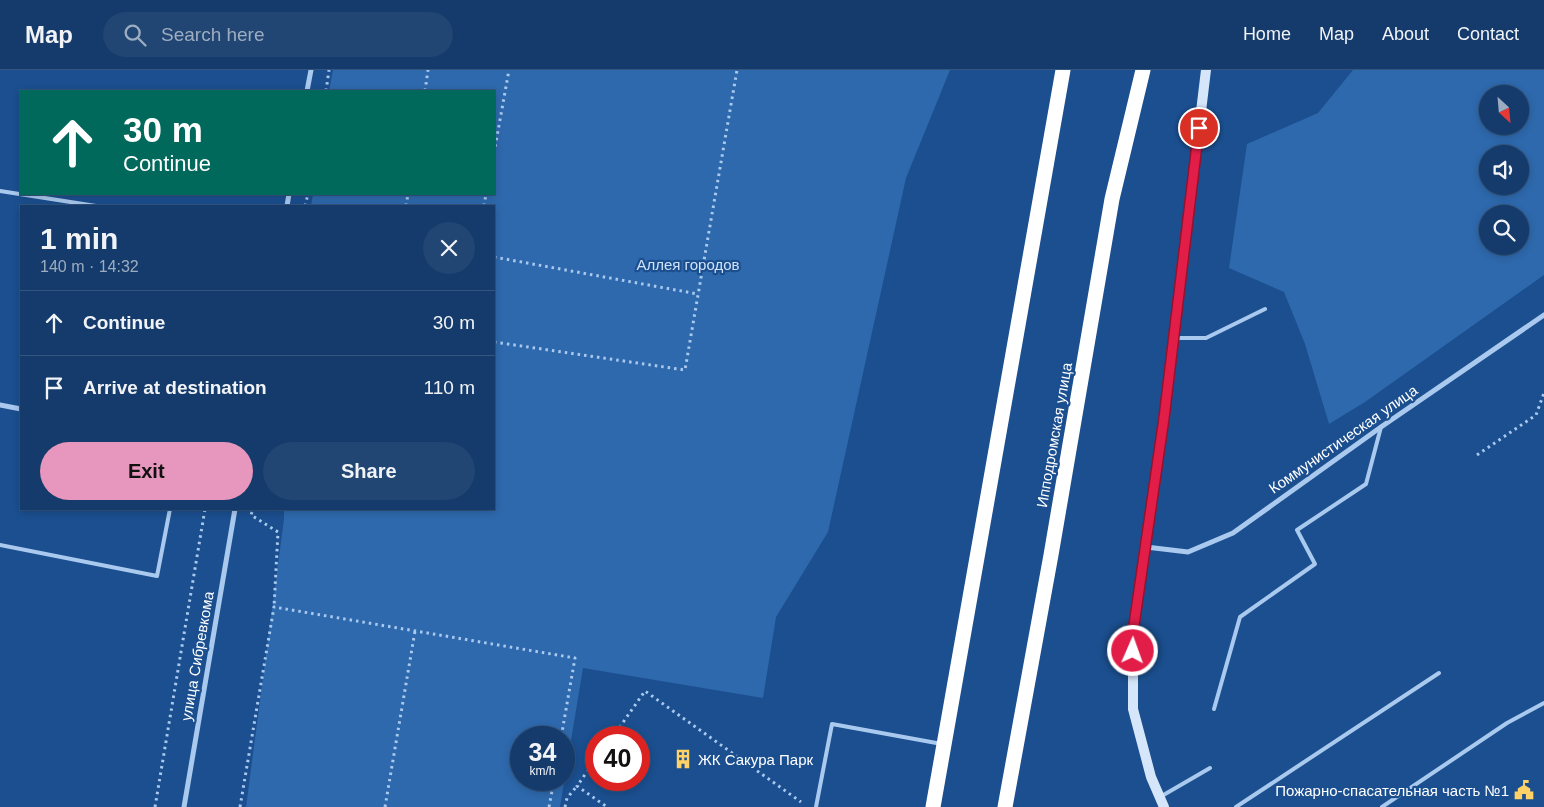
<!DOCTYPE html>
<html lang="en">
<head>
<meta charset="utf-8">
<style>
  body { margin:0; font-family:Helvetica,sans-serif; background:#214673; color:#f1f3f6; height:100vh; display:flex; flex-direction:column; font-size:19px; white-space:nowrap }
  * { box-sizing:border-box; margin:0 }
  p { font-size:16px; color:#9dadc1 }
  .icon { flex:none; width:28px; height:28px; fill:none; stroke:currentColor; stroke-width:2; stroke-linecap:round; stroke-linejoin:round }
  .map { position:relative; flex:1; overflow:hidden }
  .drawer { position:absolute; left:20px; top:135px; width:475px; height:305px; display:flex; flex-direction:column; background:#143b6b; border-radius:0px; box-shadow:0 2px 8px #0003,0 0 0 1px #33557e }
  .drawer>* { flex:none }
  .top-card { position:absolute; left:20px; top:20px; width:475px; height:105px; border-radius:0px; box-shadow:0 2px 8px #0003,0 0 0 1px #33557e; background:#00695c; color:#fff; overflow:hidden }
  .needle { width:32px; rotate:154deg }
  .controls { position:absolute; left:1479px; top:15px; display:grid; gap:10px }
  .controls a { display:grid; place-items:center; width:50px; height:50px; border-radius:50%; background:#143b6b; box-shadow:0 2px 8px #0003,0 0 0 1px #33557e; font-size:25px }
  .speed { position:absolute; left:510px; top:656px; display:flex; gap:10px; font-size:25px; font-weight:700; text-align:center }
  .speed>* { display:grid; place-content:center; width:65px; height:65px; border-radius:50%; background:#143b6b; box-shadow:0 2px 8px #0003,0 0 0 1px #33557e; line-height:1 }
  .speed small { font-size:12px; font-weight:400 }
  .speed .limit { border:8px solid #d22; background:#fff; color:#111 }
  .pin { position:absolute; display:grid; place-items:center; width:42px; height:42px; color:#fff; margin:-21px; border:2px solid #fff; border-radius:50%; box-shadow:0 1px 5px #0007 }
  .me { position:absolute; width:55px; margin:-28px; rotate:2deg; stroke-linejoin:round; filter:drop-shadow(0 0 4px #0008) }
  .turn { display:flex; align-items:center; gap:18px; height:105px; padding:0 20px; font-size:22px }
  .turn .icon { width:65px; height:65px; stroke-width:2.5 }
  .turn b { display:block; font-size:35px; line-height:42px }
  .round { display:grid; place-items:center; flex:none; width:52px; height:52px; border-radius:26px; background:#214673 }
  .summary { display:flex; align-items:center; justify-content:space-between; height:85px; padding:0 20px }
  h1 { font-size:30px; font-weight:700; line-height:38px }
  .action { display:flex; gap:10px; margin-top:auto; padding:10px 20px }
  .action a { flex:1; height:58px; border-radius:30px; background:#e797bd; color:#111; font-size:20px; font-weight:700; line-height:58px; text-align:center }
  .action a+a { background:#214673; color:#f1f3f6 }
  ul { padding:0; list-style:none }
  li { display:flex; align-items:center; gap:15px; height:65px; padding:0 20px; border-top:1px solid #33557e }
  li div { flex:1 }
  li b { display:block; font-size:19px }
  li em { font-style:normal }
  header { display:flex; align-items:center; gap:30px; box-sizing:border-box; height:70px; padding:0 25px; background:#143b6b; border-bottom:1px solid #33557e }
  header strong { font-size:24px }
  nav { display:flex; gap:28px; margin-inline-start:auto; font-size:18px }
  .search { width:350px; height:45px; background:#214673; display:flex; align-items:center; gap:12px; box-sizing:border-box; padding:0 18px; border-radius:28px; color:#9dadc1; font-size:19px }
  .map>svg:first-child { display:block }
  .green { fill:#2e69ad; fill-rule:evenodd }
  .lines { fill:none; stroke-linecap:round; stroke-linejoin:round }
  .path { stroke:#a9c9ee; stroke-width:3; stroke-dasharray:2.5 4; stroke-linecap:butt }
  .lane { stroke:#a9c9ee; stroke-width:4 }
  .street { stroke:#a9c9ee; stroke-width:5 }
  .secondary { stroke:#d6e6fa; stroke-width:10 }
  .highway { stroke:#fff; stroke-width:15 }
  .route-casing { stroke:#92132f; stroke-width:12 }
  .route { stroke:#e11d48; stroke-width:9 }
  .labels { text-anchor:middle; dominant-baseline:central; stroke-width:4.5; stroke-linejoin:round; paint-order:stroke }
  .park-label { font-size:15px; fill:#cfe3fa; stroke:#1b4f8f }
  .street-label { font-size:15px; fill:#fff; stroke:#1b4f8f }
  .poi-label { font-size:15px; fill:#fff; stroke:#1b4f8f; text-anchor:start }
</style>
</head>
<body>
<header>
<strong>Map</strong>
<div class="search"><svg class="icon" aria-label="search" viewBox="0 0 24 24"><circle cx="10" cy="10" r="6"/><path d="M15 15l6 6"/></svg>Search here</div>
<nav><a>Home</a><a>Map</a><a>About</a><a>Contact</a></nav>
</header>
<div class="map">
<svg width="1544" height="737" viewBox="0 0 1544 737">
  <rect width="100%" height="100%" fill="#1b4f8f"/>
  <path class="green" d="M333,0H950L906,108L828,462L776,547L763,628L583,598L560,737H246L284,449V439H494V136H311L313,124H494V21H329ZM521,668H564V710H521Z
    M1353,0H1544V205L1365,332L1329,354L1305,274L1284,222L1229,198L1247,74L1318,43ZM1488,24H1520V56H1488ZM1488,84H1520V116H1488ZM1488,144H1520V176H1488Z"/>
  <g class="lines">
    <path class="path" d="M326,21L329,0
      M425,21L428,0
      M494,83L509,0
      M305,136L308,124
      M406,136L408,124
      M484,136L486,124
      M494,187L698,224
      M494,272L685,300L737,0
      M1477,385L1536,345L1544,323
      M252,442L251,445L278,462L274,537
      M612,668L645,621L801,732
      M596,689L577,716L607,737
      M155,737L205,439
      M240,737L274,537L575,588L561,668
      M385,737L415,561
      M549,737L554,710
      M565,737L567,728L577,716"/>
    <path class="lane" d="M0,121L96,136
      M1176,268H1206L1265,239
      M0,475L157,506L170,439
      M1214,639L1240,547L1315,494L1297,460L1366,414L1381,357
      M1160,727L1210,698
      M816,737L832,654L942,674
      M1236,737L1439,603
      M1382,737L1507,653L1544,633"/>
    <path class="street" d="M307,21L311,0
      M287,136L289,124
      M0,335L21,339
      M1146,477L1188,482L1233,463L1381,357L1544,245
      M184,737L235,439"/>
    <path class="secondary" d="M1164,737L1151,707L1133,639V562L1164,348L1206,0"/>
    <path class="highway" d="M933,737L1063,0
      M1005,737L1051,485L1112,129L1143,0"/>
  </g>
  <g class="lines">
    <defs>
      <path id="route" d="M1133,581V562L1164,348L1199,58"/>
    </defs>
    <use href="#route" class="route-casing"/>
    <use href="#route" class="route"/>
  </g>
  <defs>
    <symbol id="building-bare" viewBox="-9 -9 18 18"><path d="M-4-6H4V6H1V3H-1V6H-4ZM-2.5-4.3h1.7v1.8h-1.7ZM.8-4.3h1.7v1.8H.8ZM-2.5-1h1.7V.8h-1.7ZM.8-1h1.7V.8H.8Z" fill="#ffd166" stroke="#1b4f8f" stroke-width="2.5" paint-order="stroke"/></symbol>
    <symbol id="civic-bare" viewBox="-9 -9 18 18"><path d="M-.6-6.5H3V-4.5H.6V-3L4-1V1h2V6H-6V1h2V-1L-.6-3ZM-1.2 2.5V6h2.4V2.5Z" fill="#ffd166" stroke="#1b4f8f" stroke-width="2.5" paint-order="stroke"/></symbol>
  </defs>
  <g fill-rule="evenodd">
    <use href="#building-bare" x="669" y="675" width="28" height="28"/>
    <use href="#civic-bare" x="1510" y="706" width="28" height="28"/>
  </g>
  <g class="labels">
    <g class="park-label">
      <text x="688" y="194">Аллея городов</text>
    </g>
    <g class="street-label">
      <text transform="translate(1054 365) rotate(-80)">Ипподромская улица</text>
      <text transform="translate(1343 369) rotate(-35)">Коммунистическая улица</text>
      <text transform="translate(197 586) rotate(-80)">улица Сибревкома</text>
    </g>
    <g class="poi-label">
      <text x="698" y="689">ЖК Сакура Парк</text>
      <text x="1509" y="720" text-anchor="end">Пожарно-спасательная часть №1</text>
    </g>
  </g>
</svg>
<div class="controls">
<a><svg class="needle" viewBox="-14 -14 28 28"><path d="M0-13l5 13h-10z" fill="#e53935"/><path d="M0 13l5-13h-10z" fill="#9dadc1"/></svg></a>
<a><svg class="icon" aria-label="sound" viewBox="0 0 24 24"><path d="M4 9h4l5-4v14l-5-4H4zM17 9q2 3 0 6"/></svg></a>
<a><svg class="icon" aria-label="search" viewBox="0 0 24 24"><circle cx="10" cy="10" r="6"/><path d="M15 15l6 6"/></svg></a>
</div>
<div class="speed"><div>34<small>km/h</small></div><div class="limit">40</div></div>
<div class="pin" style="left:1199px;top:58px;background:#d93025"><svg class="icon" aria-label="arrive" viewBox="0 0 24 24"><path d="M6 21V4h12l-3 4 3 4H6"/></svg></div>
<svg class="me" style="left:1133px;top:581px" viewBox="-20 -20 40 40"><circle r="17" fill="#e11d48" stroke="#fff" stroke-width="3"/><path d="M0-11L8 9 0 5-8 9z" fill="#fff"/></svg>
<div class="top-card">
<div class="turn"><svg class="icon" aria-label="ahead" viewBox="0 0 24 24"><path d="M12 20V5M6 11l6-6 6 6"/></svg><div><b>30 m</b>Continue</div></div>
</div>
<section class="drawer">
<div class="summary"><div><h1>1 min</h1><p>140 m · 14:32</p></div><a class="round"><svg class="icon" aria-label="close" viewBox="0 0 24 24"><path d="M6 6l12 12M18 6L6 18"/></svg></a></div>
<ul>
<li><svg class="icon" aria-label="ahead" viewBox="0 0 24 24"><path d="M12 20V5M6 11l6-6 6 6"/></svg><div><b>Continue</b></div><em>30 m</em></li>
<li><svg class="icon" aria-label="arrive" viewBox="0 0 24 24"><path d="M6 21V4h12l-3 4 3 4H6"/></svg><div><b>Arrive at destination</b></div><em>110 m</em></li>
</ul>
<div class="action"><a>Exit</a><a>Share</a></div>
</section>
</div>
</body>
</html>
